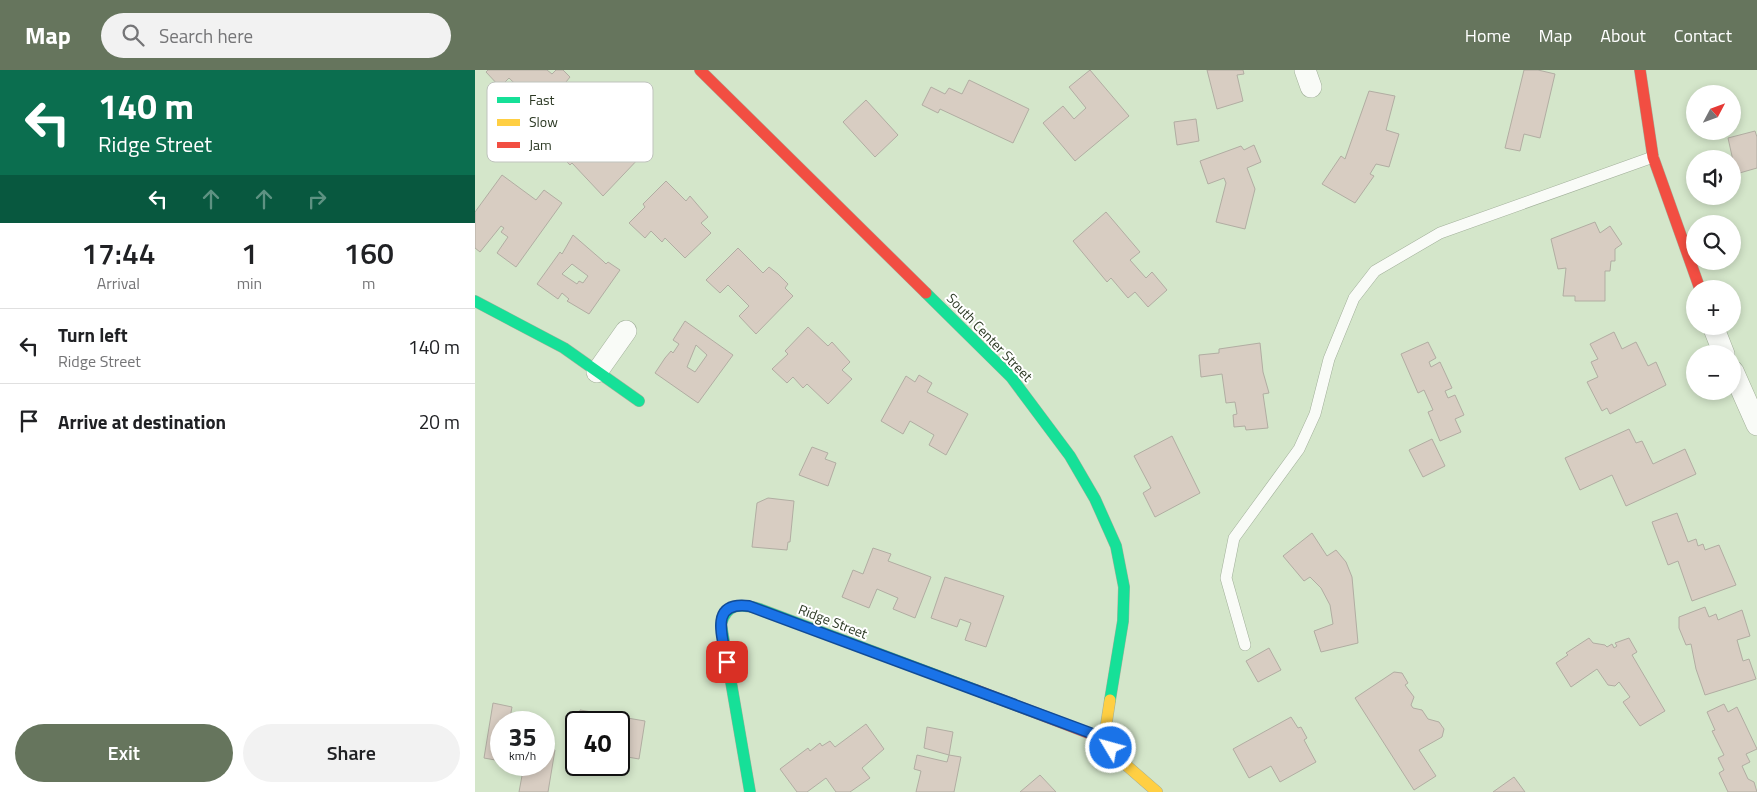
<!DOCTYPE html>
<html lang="en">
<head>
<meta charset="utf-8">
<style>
  body { margin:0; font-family:"Titillium Web",sans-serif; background:#f2f2f2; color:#202124; height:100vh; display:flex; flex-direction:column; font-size:19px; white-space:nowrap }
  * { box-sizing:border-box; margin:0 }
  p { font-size:16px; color:#757577 }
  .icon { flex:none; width:28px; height:28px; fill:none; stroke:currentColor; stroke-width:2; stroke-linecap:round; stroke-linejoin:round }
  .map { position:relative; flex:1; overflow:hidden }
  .drawer { display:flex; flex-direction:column; background:#fff; width:475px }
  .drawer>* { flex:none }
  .guide { background:#0b6e4f; color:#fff; overflow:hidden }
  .needle { width:32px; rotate:49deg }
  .fabs { position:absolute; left:1211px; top:15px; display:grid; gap:10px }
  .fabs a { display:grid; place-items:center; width:55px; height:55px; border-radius:50%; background:#fff; box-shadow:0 2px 8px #0003; font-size:25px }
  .speed { position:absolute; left:15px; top:641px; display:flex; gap:10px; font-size:25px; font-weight:700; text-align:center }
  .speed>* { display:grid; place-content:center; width:65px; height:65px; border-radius:50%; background:#fff; box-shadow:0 2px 8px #0003; line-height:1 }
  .speed small { font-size:12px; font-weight:400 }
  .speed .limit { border:2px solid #111; border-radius:8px; background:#fff; color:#111 }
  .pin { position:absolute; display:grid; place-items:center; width:42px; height:42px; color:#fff; margin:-21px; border-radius:10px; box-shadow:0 2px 8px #0006 }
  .me { position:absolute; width:55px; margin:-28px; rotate:307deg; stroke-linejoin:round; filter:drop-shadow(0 0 4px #0008) }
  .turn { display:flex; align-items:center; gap:18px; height:105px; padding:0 15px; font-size:22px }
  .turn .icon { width:65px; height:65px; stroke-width:2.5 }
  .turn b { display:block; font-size:35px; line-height:42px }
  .lanes { display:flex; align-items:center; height:48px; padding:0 15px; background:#0003; justify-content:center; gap:25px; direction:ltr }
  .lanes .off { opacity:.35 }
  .eta { display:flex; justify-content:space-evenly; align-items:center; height:85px; text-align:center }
  .eta b { font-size:30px; font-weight:600; line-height:35px }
  .primary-button { display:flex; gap:10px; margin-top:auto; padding:10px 15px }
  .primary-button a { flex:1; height:58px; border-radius:30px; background:#66755d; color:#fff; font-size:20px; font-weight:600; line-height:58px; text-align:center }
  .primary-button a+a { background:#f2f2f2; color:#202124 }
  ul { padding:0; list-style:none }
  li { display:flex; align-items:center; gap:15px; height:75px; padding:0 15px; border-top:1px solid #e0e0e0 }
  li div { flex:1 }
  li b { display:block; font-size:19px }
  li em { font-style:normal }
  header { display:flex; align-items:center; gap:30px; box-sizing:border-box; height:70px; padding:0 25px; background:#66755d; color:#fff }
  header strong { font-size:24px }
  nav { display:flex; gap:28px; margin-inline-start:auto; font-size:18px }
  .search { width:350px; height:45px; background:#f2f2f2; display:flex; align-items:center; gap:12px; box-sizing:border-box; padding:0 18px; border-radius:28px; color:#757577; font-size:19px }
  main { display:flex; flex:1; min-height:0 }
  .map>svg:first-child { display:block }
  .building { fill:#d8cdc2; stroke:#b1ada2; fill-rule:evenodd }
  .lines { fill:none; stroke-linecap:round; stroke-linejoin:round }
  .lane-casing { stroke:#a2b09a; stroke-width:12 }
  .street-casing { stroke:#a2b09a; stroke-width:22 }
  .fast-casing { stroke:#a2b09a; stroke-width:12 }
  .slow-casing { stroke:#a2b09a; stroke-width:12 }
  .jam-casing { stroke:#a2b09a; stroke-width:12 }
  .lane { stroke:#f9fbf7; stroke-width:11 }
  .street { stroke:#f9fbf7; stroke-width:21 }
  .fast { stroke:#16e098; stroke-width:11 }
  .slow { stroke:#ffcf43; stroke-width:11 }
  .jam { stroke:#f24e42; stroke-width:11 }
  .route-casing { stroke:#114b97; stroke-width:12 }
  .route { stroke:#1a73e8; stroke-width:9 }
  .labels { text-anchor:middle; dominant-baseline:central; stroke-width:4; stroke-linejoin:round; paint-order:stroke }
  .street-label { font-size:14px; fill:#2b3823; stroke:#fff }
  .key { fill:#fff; stroke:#bfc3bd; stroke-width:1 }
  .key-label { font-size:14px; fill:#2b3823 }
</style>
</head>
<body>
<header>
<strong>Map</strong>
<div class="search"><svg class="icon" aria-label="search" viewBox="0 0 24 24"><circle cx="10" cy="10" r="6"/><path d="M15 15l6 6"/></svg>Search here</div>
<nav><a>Home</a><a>Map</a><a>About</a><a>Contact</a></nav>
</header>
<main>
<section class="drawer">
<div class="guide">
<div class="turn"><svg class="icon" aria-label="left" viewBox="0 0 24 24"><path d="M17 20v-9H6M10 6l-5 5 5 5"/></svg><div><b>140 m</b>Ridge Street</div></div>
<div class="lanes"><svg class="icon" aria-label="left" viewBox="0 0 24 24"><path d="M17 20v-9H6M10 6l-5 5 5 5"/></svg><svg class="icon off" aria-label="ahead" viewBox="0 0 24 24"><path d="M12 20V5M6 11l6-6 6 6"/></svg><svg class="icon off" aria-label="ahead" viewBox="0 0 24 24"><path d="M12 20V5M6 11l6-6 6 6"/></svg><svg class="icon off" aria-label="right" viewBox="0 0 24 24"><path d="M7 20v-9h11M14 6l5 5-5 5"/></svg></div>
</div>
<div class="eta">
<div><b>17:44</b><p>Arrival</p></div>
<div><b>1</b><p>min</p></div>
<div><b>160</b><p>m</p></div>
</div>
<ul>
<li><svg class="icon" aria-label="left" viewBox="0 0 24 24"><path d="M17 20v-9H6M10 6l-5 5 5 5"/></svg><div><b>Turn left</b><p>Ridge Street</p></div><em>140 m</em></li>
<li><svg class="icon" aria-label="arrive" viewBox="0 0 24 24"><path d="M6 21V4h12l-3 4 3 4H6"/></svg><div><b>Arrive at destination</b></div><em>20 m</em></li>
</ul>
<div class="primary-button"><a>Exit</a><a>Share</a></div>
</section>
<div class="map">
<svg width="1282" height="722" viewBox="0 0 1282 722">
  <rect width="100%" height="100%" fill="#d4e6ca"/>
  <path class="building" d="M13,0H72L77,4L81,0H88L95,7L91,12L99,19L62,55L45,37L55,28L34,8L25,17L11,2Z
    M615,0L654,46L600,91L568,53L588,36L599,49L611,38L594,17Z
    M732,0H768L769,4L762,5L768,31L742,39Z
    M1049,0H1063L1080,4L1065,68L1049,64L1045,81L1030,78Z
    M494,10L554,39L538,73L465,39L463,43L447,35L456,17L470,24L474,18L487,24Z
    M894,21L920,26L911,60L924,64L914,97L901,94L895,104L899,106L880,133L847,114L866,86L870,89Z
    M391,30L423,65L400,87L368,52Z
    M126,40L143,57L138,62L152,76L154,74L167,85L128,126L97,93L95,95L84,84ZM121,66L133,79L130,82L134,85L127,92L112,77Z
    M721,49L724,71L702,75L699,52Z
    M1280,61L1282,67V98L1261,104L1253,68Z
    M779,75L786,92L772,98L780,119L770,159L741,152L751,113L749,108L733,114L725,91L766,76L769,80Z
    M27,105L61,130L69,120L87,133L41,197L22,183L33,167L26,162L29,158L26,156L5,182L0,178V142Z
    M191,111L211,131L215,126L233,147L226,153L236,163L210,188L190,168L187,172L176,161L170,168L154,153L170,137L168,134Z
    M631,142L665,182L655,190L671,208L677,202L692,220L673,237L660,222L653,228L636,208L632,212L598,171Z
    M1120,152L1125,163L1135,156L1147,174L1140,179V191H1136L1135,201H1130V231H1100V226H1088L1091,198L1083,199L1076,169Z
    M98,165L128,191L131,194L133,192L145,200L114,244L92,231L94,229L87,223L83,229L62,214L85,182L87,184ZM97,194L113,206L108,213L104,211L102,214L87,204Z
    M263,178L288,203L294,197L303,204L313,214L310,218L318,226L281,264L264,246L274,236L253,215L245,223L231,210Z
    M210,251L258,285L223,333L180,303L190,288L196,281L198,283L204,274L198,270ZM221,275L232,285L220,302L212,297Z
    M333,257L353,276L357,272L375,292L367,300L377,309L353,334L332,314L328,318L318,307L312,313L297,299L313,284L310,281Z
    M1139,262L1147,279L1161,272L1173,296L1181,292L1191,315L1135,344L1132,338L1127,341L1112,312L1123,307L1116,292L1123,289L1115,274Z
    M953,272L961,288L954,292L956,297L965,292L977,318L970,321L973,328L980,325L989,345L980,349L986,362L965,371L953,342L958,340L949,320L943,323L926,284Z
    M785,273L788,302L794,323L788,324L793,358L771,360L770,356L759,357L758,345L762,344L760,332L751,333L747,304L726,307L724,285L744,283V279Z
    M444,305L457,313L452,322L493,344L471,385L454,375L459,365L435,351L428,364L406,351L431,306L440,312Z
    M1154,359L1161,373L1167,371L1178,394L1210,379L1221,404L1151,436L1137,405L1105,420L1090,388Z
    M697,366L725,423L680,447L668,423L676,418L659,386Z
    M957,369L970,396L948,407L934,380Z
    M337,377L353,383L350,389L361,393L353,416L324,405Z
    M293,428L319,431L315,472H313L312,480L277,477L282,433Z
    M1202,443L1213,472L1221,469L1223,476L1228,474L1230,480L1244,475L1261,515L1217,531L1203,491L1193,495L1177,452Z
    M837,463L852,486L861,480L871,492L877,507L883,573L846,582L839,561L858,554L855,535L846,518L835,507L829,511L808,486Z
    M398,478L416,484L413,491L456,507L440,548L418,539L423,528L402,519L394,538L367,527L378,500L388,504Z
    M470,507L529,526L511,577L490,570L496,553L485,549L482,557L456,548Z
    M1230,537L1234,547L1241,544L1243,550L1267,540L1275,566L1262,570L1268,591L1274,589L1281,609L1230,625L1221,599L1216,574L1211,575L1204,558V547Z
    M1114,568L1118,573L1130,575L1132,577L1137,574L1139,578L1142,576L1140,573L1154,568L1162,582L1157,585L1190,641L1165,656L1148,632L1155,627L1144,612L1140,616L1133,615L1122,599L1096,617L1081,593L1093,585L1091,583Z
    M794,578L806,600L783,612L771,591Z
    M919,602L927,603L933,613L930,615L939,627L936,635L938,638L947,640L953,649L964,652L969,659L967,667L944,680L961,706L939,720L880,628Z
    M18,633L37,637L35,648L62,652H26V691L9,688Z
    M1249,634L1253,642L1262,637L1282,679L1271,684L1275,692L1267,696L1273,709L1279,712L1282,722H1253L1244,703L1249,700L1243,688L1249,685L1237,661L1240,660L1232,642Z
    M105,640L170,651L164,689L147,686L146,695H144V652H103Z
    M816,647L823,658L826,657L832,668L829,670L841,692L805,712L796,696L774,708L758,679Z
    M69,654H73L69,678L80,680L73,722H44L49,695H69Z
    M391,654L409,679L387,698L395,708L375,722H361L351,708L332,722H322L305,699L333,678L335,681L345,673L347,676L355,671L360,677Z
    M452,657L478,662L474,685L449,678Z
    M101,667V695H125L124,701L97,696Z
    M442,685L472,692L474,685L486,687L479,722H441L446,701L439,699Z
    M565,705L581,722H545Z
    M1039,707L1050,722H1018Z"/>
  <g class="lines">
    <defs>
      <path id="lane" d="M770,575L751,508L759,468L824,379L840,344L854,289L879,228L900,201L965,163L1178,87"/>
      <path id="street" d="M830,0L836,17
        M1238,256L1249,284
        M1258,301L1282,355
        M122,302L151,261"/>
      <path id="fast" d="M451,223L536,307L595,386L620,429L641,476L649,517L648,551L635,630
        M0,231L89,278L164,331
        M275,722L246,554C252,532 266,534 285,539L501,620"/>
      <path id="slow" d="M635,630L629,669L643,688L682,722"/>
      <path id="jam" d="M225,0L451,223
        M1165,0L1178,87L1225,219
        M501,620L629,669"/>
    </defs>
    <use href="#lane" class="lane-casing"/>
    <use href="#street" class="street-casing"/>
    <use href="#fast" class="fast-casing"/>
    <use href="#slow" class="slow-casing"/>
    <use href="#jam" class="jam-casing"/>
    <use href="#lane" class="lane"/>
    <use href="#street" class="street"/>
    <use href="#fast" class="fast"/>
    <use href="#slow" class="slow"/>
    <use href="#jam" class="jam"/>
  </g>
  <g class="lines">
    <defs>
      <path id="route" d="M252,592C248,567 233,531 274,536L629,668L636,678"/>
    </defs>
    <use href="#route" class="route-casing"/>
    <use href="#route" class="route"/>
  </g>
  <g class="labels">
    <g class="street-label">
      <text transform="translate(515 267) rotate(46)">South Center Street</text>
      <text transform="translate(358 551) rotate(21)">Ridge Street</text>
    </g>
  </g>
  <rect x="12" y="12" width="166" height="80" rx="8" class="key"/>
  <rect x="22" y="27" width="23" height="6" fill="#16e098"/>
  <rect x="22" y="49" width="23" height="7" fill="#ffcf43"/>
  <rect x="22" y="72" width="23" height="6" fill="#f24e42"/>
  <g class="key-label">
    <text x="54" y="35">Fast</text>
    <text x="54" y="57">Slow</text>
    <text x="54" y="80">Jam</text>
  </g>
</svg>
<div class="fabs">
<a><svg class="needle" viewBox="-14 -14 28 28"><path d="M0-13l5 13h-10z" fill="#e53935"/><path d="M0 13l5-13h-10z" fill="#757577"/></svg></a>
<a><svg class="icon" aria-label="sound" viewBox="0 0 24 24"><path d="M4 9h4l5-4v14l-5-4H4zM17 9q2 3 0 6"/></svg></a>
<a><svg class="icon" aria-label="search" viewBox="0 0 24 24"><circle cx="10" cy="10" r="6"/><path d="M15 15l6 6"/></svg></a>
<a>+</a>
<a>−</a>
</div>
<div class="speed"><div>35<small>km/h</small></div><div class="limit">40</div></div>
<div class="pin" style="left:252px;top:592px;background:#d93025"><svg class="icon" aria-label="arrive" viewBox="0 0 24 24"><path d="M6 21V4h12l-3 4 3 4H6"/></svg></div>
<svg class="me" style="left:636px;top:678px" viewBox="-20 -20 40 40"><circle r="17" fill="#1a73e8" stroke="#fff" stroke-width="3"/><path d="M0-11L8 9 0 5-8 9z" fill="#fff"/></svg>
</div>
</main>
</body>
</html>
